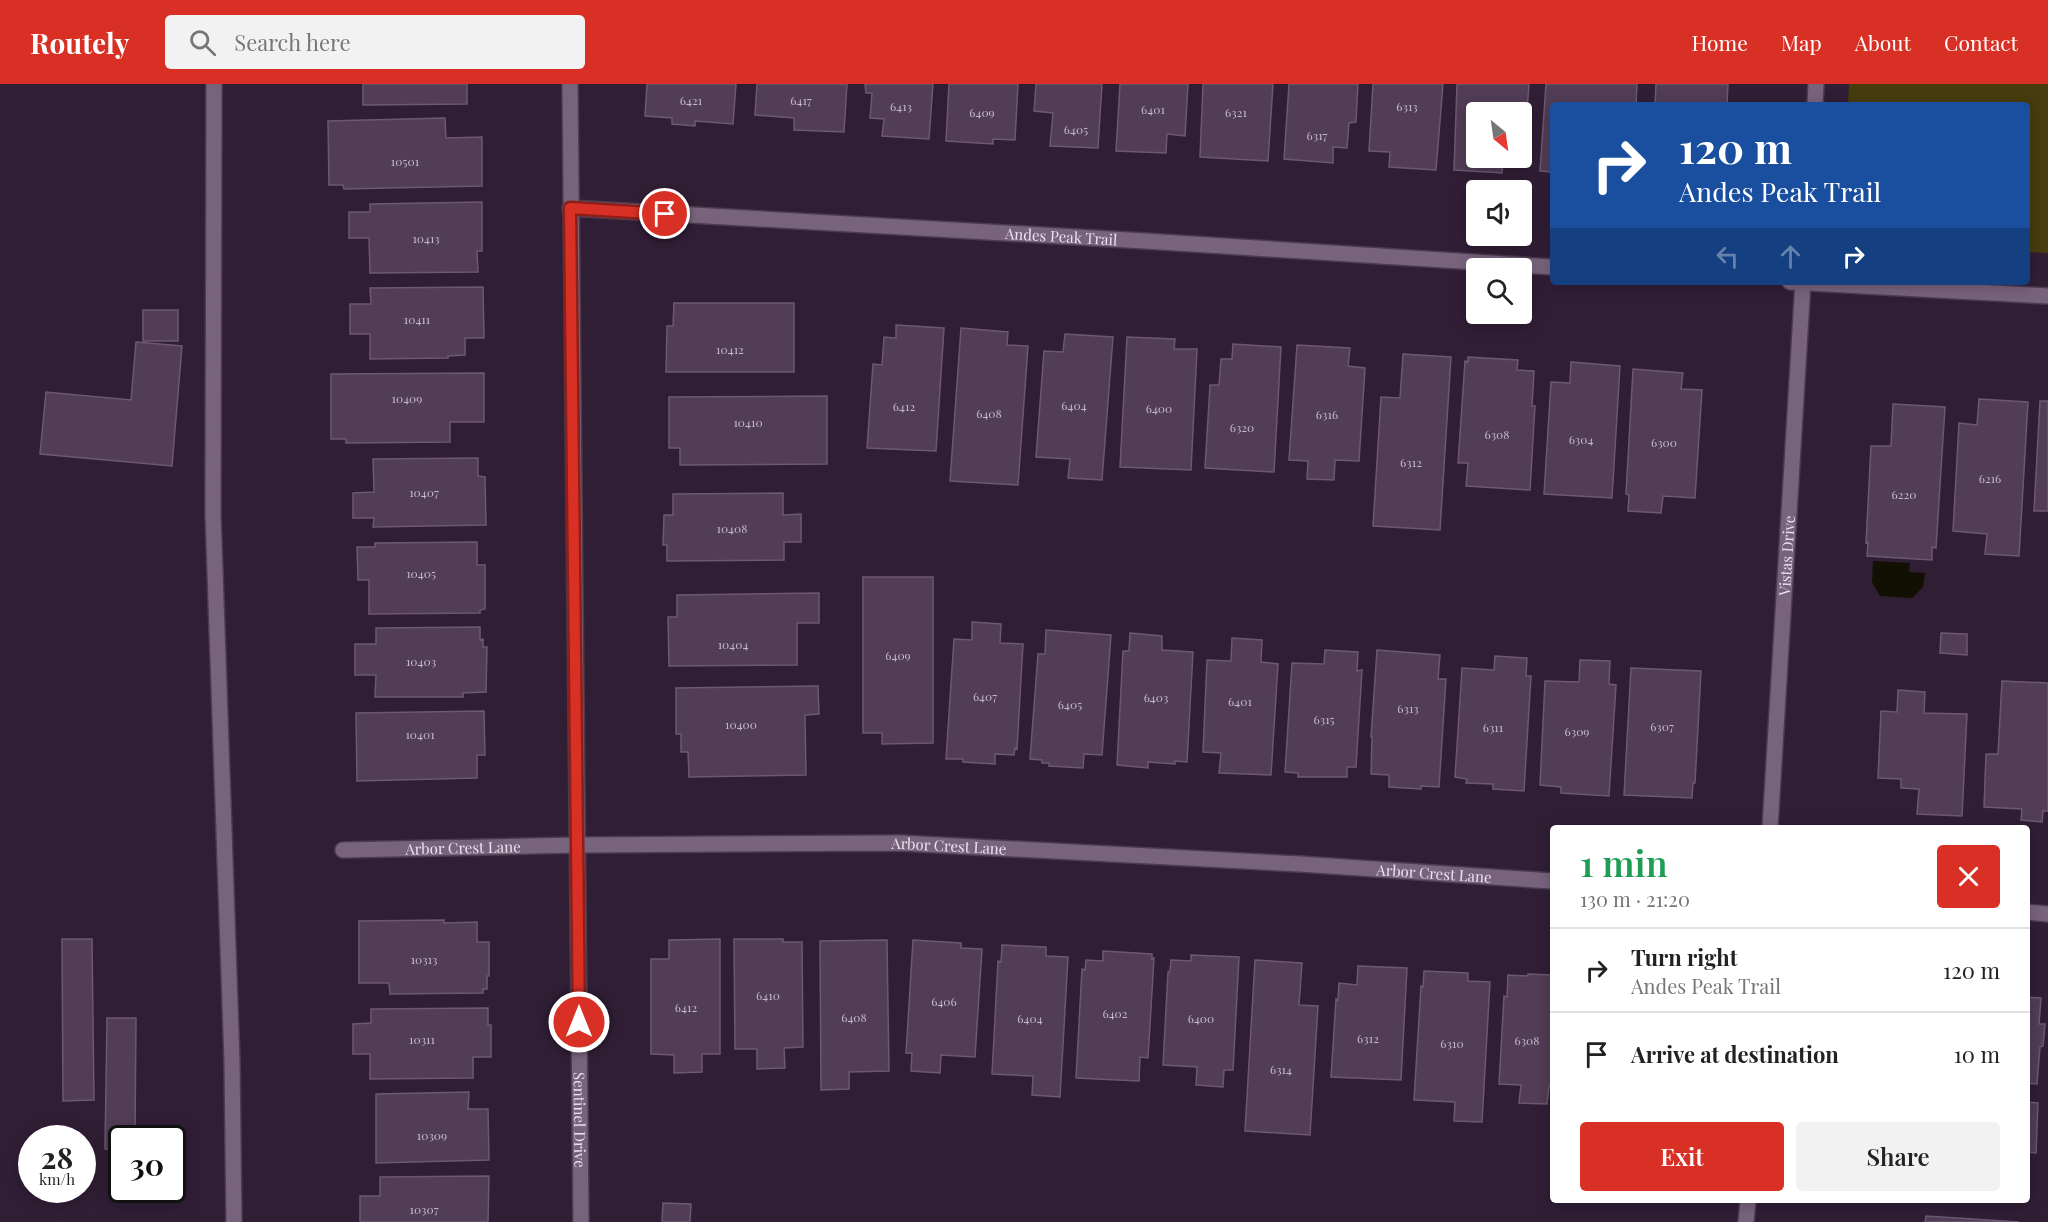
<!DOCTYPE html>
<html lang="en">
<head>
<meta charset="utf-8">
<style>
  body { margin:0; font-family:"Playfair Display",serif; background:#f2f2f2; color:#222; height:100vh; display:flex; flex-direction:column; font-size:22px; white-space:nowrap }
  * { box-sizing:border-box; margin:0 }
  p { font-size:20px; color:#767676 }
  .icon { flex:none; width:33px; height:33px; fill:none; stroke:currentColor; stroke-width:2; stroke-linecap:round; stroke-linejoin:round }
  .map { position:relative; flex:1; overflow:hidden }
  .side { position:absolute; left:1550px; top:741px; width:480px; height:378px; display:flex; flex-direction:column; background:#fff; border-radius:6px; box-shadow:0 3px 15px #0003 }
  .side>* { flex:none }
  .banner { position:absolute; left:1550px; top:18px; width:480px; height:183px; border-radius:6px; box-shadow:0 3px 15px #0003; background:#1a4fa0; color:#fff; overflow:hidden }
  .needle { width:39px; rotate:151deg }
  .fabs { position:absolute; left:1466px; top:18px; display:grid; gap:12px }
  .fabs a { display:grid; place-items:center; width:66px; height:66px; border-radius:6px; background:#fff; box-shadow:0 3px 15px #0003; font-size:30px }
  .speed { position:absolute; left:18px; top:1041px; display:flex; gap:12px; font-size:30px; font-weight:700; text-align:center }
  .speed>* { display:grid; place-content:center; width:78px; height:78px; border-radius:50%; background:#fff; box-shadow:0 3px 15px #0003; line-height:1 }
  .speed small { font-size:15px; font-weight:400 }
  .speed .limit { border:3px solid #111; border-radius:9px; background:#fff; color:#111 }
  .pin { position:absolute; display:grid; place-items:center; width:51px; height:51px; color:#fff; margin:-26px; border:3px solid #fff; border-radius:50%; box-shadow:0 2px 6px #0007 }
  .me { position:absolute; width:66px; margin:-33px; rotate:0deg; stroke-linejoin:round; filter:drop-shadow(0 0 4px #0008) }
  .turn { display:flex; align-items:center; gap:21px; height:126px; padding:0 30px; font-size:27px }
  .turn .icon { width:78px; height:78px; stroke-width:2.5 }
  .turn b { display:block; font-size:42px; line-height:51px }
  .lanes { display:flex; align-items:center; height:57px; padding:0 30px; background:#0003; justify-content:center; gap:30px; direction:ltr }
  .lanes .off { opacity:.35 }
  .round { display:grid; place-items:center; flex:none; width:63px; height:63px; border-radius:6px; background:#f2f2f2 }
  .summary { display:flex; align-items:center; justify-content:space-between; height:102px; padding:0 30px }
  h1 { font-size:36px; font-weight:600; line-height:45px; color:#1e9e55 }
  .cta { display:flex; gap:12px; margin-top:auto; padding:12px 30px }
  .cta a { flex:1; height:69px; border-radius:6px; background:#d93025; color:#fff; font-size:24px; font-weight:600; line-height:69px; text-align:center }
  .cta a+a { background:#f2f2f2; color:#222 }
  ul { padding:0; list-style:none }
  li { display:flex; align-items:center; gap:18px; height:84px; padding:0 30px; border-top:2px solid #e0e0e0 }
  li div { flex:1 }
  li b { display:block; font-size:22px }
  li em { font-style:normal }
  header { display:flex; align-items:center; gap:36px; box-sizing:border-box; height:84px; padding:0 30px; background:#d93025; color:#fff }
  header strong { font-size:28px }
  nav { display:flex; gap:33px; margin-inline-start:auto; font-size:21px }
  .search { width:420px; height:54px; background:#f2f2f2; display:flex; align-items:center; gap:15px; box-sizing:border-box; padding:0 21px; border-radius:6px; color:#767676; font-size:22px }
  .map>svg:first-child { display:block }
  .green { fill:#463c0d }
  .water { fill:#120f03 }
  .building { fill:#513d55; stroke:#6d5872; stroke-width:1.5 }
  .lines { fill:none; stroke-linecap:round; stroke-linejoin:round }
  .lane-casing { stroke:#4b3b4f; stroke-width:18 }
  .street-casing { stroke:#4b3b4f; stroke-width:18 }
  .lane { stroke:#78637d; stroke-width:15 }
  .street { stroke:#78637d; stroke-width:15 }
  .route-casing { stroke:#8d1f18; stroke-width:15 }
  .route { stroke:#d93025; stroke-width:10 }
  .labels { text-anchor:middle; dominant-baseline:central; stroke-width:6; stroke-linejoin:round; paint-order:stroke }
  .number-label { font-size:12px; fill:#c6b8c9 }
  .street-label { font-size:15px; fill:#ede1f0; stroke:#26152b }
</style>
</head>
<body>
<header>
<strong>Routely</strong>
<div class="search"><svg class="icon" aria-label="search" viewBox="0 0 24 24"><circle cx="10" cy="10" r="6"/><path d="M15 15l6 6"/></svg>Search here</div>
<nav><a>Home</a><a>Map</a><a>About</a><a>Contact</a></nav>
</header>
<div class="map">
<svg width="2048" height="1138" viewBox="0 0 2048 1138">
  <rect width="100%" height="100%" fill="#301e35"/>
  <path class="green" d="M1849,0H2048V169L2027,168L2026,21H1848Z"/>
  <path class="water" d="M1873,477L1910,479L1909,488L1925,489L1923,503L1912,514L1880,512L1872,498Z"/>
  <path class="building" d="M363,0H467V20L363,21Z
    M647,0H736L733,40L695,37V42L672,40V34L645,32Z
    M757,0H847L844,48L794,46V34L755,31Z
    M865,0H933L929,55L882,52L884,35L870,34L872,9H866Z
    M949,0H1018L1015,56L993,55V60L946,57Z
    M1036,0H1102L1098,64L1050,62L1053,29L1034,27Z
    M1120,0H1188L1185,52L1167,50L1166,69L1116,67Z
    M1203,0H1273L1268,77L1200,73Z
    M1289,0H1358L1356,38L1349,39L1347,64L1333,63V79L1284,75Z
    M1373,0H1443L1436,86L1389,83L1390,68L1369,67Z
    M1457,0H1529L1526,40H1523L1522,55L1521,28H1476V74H1503L1502,89L1454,86Z
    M1546,0H1637L1636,21H1552V88L1540,87Z
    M1656,0H1728L1727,21H1655Z
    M445,34L446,54L482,53V102L344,105L343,101H329L328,37Z
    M482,118V167H477L478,188L370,189L369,154H349V128H370V120Z
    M483,203L484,254H465V271L448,272V274L370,275V250H350V220H371L370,204Z
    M674,219H794V288H666L667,242H673Z
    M143,226H178V257H143Z
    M896,241L944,244L936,367L867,364L873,280L882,281L884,253L896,254Z
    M961,244L1008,248L1007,261L1028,262L1018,401L950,397Z
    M1065,250L1113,253L1102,396L1068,394L1070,375L1036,373L1044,267L1063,268Z
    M1127,253L1175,255L1174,265H1197L1191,386L1120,383Z
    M136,258L182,262L172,382L40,370L46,308L131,316Z
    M1233,260L1281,263L1274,388L1205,384L1210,301H1219L1221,275H1232Z
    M1297,261L1350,264L1348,282L1365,284L1359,377L1335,376L1334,396L1307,395L1308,377L1289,376Z
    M1403,270L1451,273L1440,446L1373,442L1381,313L1400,314Z
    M1468,273L1518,276L1517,286L1534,287L1532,322H1535L1530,406L1466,402L1468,379H1458L1465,277L1468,278Z
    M1571,278L1620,282L1612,414L1544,410L1551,298L1570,299Z
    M1633,285L1683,289L1681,305L1702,306L1695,414L1663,412L1661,429L1628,427L1629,411L1626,410Z
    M484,289V338H450V358L346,359V355H331V290Z
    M827,312V380L680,381V364H669V313Z
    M1979,315L2028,318L2019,472L1985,470L1987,450L1953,447L1959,339L1977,341Z
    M2040,317H2048V427H2034Z
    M1893,320L1945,323L1936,464L1932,463V476L1867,472L1868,458L1866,459L1871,362H1891Z
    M478,374V392L485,393L486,441L373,443L374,434H353V409L374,408L373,375Z
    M783,409V431L801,430V458H784V476L667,477V461H663L664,431H673V410Z
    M477,458V481H485V525L480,526V529L369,530V496H358L357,463H375V459Z
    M863,493H933V659L882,660V649H863Z
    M819,509V539H797V581L669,582L668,533H677V511Z
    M972,538L1001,540L1000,559L1023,560L1017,665L1015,664L1014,671L995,670V680L963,678V675H946L954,555L972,556Z
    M480,543V556L483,555V563H487L486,608L463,609V613H375L376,591H355V560H376V544Z
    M1046,546L1111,551L1102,671L1084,670L1083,684L1049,682V679H1042V676L1030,675L1038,570H1045Z
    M1130,549L1162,552V566L1193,568L1187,678L1175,677V680L1148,678V684L1117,681L1123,567H1129Z
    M1941,549L1967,550V571L1940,569Z
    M1232,554L1262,556L1261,578L1278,580L1271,691L1219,689L1221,669L1203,668L1207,576L1231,577Z
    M1325,566L1358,568L1357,587L1362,586L1356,683H1347V693H1298V689L1285,688L1292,579L1324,580Z
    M1377,566L1440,571L1438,595H1446L1439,703L1421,702V705L1389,703V691L1371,690L1372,653H1371Z
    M1495,572L1527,574L1526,592H1531L1524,707L1493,705V700L1466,699L1467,695L1455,693L1462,584L1494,586Z
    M1580,576L1610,577L1609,600L1616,601L1609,712L1561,709V703L1540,701L1545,597L1579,598Z
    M1631,584L1701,587L1695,699H1693L1692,714L1624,711Z
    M2002,597L2048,599V727H2043L2042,738L2021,736L2022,725L1984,723L1986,670H1998Z
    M818,602L819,630L805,631L806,691L689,693L688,668H681V650H676V604Z
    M1898,606L1925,608L1924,629L1967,630L1962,732L1917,730L1919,705L1901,704V695L1878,694L1881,627L1897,628Z
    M484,627L485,671H477V694L357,697L356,629Z
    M444,836V839L477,838V858H489V892H487V905H483V909L390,910L389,899H359V837Z
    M62,855H92L94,1016L63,1017Z
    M720,855V970H702V988L674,989V971L651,970V875H669V856Z
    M734,855H783V858H802L803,963L784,964L785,984L757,985V965H735Z
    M887,856L889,987L849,988V1005L821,1006L820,857Z
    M913,856L961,859V864L982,865L975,973L941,971L940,989L911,987L912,969H906Z
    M1002,861L1046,863V872L1068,873L1060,1013L1032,1011L1033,992L992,990L998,877L1001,878Z
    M1103,867L1152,870V875L1154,874L1148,974L1140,973L1139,997L1076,994L1082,885L1085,886L1086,876L1103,877Z
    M1191,871L1239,873L1233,986H1224L1223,1003L1196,1001L1197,983L1163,981L1168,888L1170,887L1171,876L1191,877Z
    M1255,876L1302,879L1299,921L1318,922L1310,1051L1245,1047Z
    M1358,882L1407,884L1401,996L1331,993L1336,915L1338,916L1339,899L1357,901Z
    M1424,887L1468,889V897L1490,898L1482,1038L1454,1037L1455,1018L1414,1016L1421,902L1423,903Z
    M1528,890L1552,891V1002H1549L1547,1020L1519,1019L1521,1001L1499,1000L1504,912L1507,913L1508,891L1528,892Z
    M2026,913L2041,914L2039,940H2045L2043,962L2040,963L2037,1000L2026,999Z
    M488,924V941H491V973H473V994L370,995V970H353V940L371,939V925Z
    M107,934H136L135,1054H122V1065H105Z
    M469,1008L468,1025H488L489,1076L376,1079V1010Z
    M2026,1018L2038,1019L2036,1069L2026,1068Z
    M489,1092L488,1138H360V1112H380V1093Z
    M663,1119L691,1120L690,1138H662Z
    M1926,1132L2019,1138H1925Z"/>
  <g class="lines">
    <defs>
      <path id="lane" d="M214,0L213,430L232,978L234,1138"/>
      <g id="street">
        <path id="s1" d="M570,0L581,1138"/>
        <path d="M1815,21L1816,0"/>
        <path id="s2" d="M570,124L1145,157L1552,183"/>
        <path d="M1790,198L2048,212"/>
        <path id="s3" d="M1770,744L1803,198"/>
        <path id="s4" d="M343,766L578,761L901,759L1300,780L1552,797"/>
        <path d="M2026,828L2048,830"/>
        <path d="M1746,1138L1748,1116"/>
      </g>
    </defs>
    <use href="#lane" class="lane-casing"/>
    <use href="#street" class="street-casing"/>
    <use href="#lane" class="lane"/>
    <use href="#street" class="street"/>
  </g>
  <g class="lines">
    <defs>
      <path id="route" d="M579,938L570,124L665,130"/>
    </defs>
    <use href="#route" class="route-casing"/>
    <use href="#route" class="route"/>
  </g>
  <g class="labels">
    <g class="number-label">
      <text x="691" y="16">6421</text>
      <text x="801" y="16">6417</text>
      <text x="901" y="22">6413</text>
      <text x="1407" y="22">6313</text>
      <text x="1153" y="25">6401</text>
      <text x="982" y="28">6409</text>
      <text x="1236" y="28">6321</text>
      <text x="1076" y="45">6405</text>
      <text x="1317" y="51">6317</text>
      <text x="405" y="77">10501</text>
      <text x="426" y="154">10413</text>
      <text x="417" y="235">10411</text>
      <text x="730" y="265">10412</text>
      <text x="407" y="314">10409</text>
      <text x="1074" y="321">6404</text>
      <text x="904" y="322">6412</text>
      <text x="1159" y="324">6400</text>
      <text x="989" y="329">6408</text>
      <text x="1327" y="330">6316</text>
      <text x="748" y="338">10410</text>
      <text x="1242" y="343">6320</text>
      <text x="1497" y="350">6308</text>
      <text x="1581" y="355">6304</text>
      <text x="1664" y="358">6300</text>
      <text x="1411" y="378">6312</text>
      <text x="1990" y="394">6216</text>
      <text x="424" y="408">10407</text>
      <text x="1904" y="410">6220</text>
      <text x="732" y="444">10408</text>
      <text x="421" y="489">10405</text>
      <text x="733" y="560">10404</text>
      <text x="898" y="571">6409</text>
      <text x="421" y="577">10403</text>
      <text x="985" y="612">6407</text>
      <text x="1156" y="613">6403</text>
      <text x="1240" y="617">6401</text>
      <text x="1070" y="620">6405</text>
      <text x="1408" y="624">6313</text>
      <text x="1324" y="635">6315</text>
      <text x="741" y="640">10400</text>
      <text x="1662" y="642">6307</text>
      <text x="1493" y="643">6311</text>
      <text x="1577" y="647">6309</text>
      <text x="420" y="650">10401</text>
      <text x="424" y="875">10313</text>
      <text x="768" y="911">6410</text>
      <text x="944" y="917">6406</text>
      <text x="686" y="923">6412</text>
      <text x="1115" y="929">6402</text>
      <text x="854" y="933">6408</text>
      <text x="1030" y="934">6404</text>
      <text x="1201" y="934">6400</text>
      <text x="1368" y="954">6312</text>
      <text x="422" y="955">10311</text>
      <text x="1527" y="956">6308</text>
      <text x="1452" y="959">6310</text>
      <text x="1281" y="985">6314</text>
      <text x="432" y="1051">10309</text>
      <text x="424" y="1125">10307</text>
    </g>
    <g class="street-label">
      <text stroke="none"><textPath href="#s2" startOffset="492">Andes Peak Trail</textPath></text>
      <text stroke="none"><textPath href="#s3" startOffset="273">Vistas Drive</textPath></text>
      <text stroke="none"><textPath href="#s4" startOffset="606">Arbor Crest Lane</textPath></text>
      <text stroke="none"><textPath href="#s4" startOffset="120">Arbor Crest Lane</textPath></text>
      <text stroke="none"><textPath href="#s4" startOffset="1092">Arbor Crest Lane</textPath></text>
      <text stroke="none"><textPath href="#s1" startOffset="1036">Sentinel Drive</textPath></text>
    </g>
  </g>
</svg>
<div class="fabs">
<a><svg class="needle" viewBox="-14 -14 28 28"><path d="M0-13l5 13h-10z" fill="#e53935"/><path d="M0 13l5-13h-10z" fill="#767676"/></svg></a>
<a><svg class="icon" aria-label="sound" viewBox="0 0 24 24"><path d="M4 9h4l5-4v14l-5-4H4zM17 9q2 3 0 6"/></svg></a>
<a><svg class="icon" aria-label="search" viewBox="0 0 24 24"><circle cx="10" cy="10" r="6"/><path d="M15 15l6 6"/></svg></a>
</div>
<div class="speed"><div>28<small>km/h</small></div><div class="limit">30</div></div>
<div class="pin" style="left:665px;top:130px;background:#d93025"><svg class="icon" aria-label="arrive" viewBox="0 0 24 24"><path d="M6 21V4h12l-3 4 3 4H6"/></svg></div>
<svg class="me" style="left:579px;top:938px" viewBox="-20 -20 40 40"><circle r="17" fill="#d93025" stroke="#fff" stroke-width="3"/><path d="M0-11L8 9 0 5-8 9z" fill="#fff"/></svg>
<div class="banner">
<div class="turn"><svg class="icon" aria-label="right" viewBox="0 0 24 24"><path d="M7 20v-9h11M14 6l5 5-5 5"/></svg><div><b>120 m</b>Andes Peak Trail</div></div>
<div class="lanes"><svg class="icon off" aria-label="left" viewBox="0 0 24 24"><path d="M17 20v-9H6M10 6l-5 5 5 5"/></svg><svg class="icon off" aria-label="ahead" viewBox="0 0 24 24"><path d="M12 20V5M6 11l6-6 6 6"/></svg><svg class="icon" aria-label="right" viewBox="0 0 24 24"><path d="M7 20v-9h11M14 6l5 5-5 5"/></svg></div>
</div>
<section class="side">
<div class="summary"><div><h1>1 min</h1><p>130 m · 21:20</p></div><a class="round" style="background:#d93025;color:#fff"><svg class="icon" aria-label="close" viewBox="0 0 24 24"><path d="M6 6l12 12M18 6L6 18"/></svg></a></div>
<ul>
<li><svg class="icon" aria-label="right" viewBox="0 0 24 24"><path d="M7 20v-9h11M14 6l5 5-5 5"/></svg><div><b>Turn right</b><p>Andes Peak Trail</p></div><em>120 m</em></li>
<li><svg class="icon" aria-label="arrive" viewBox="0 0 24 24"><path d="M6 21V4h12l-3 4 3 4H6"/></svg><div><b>Arrive at destination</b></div><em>10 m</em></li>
</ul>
<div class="cta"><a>Exit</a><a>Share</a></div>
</section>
</div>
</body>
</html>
